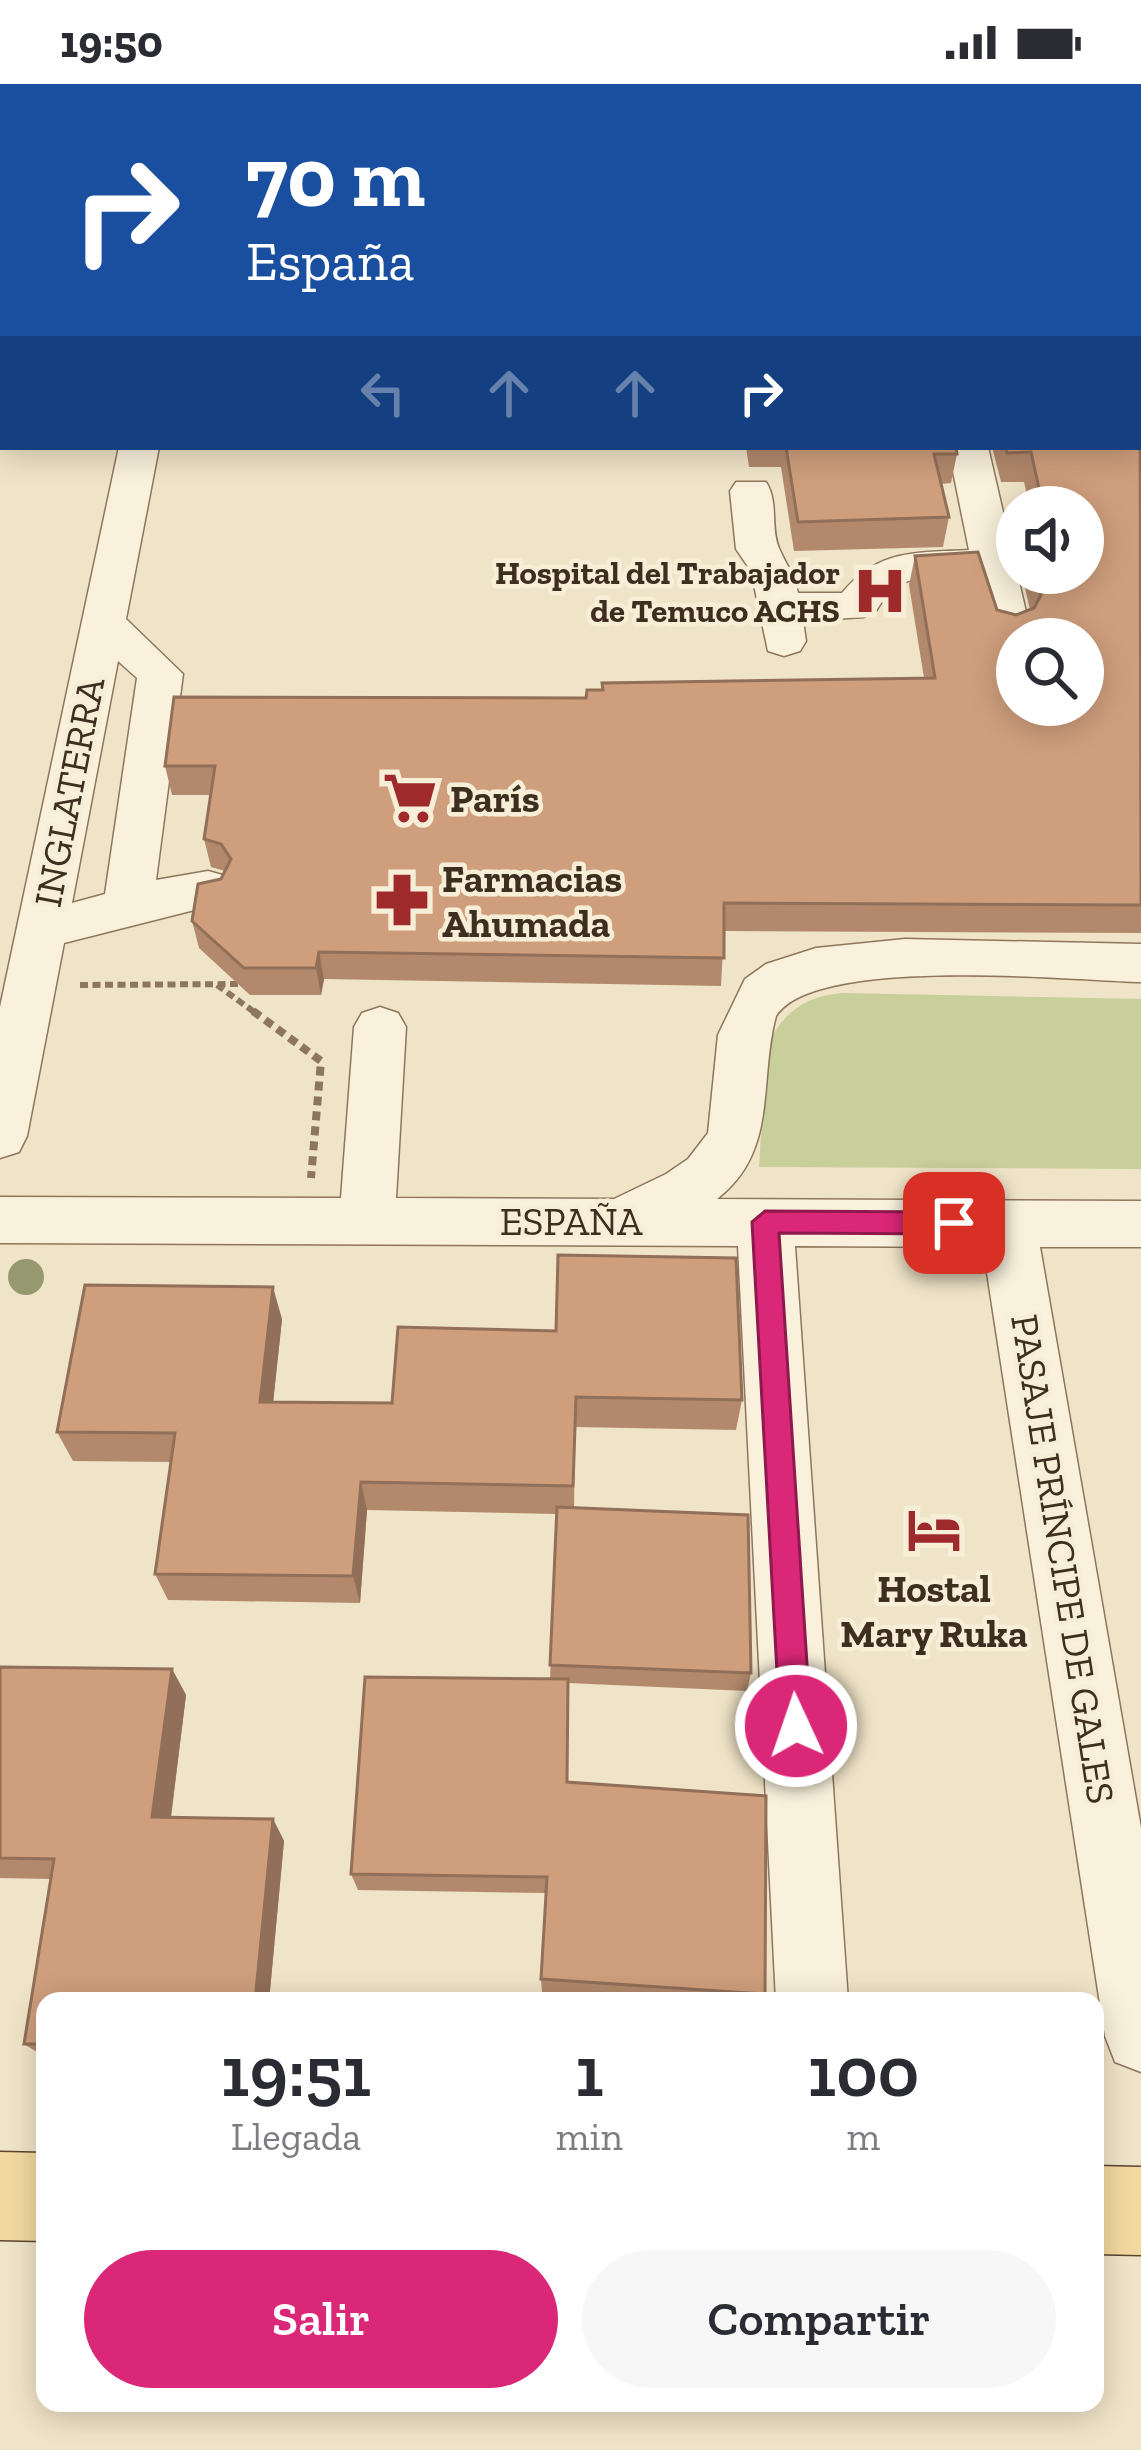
<!DOCTYPE html>
<html lang="es">
<head>
<meta charset="utf-8">
<style>
  body { margin:0; font-family:"Zilla Slab",serif; background:#f7f7f7; color:#2b2b33; height:100vh; display:flex; flex-direction:column; font-size:45px; white-space:nowrap }
  * { box-sizing:border-box; margin:0 }
  p { font-size:39px; color:#7c7c81 }
  .icon { flex:none; width:66px; height:66px; fill:none; stroke:currentColor; stroke-width:2; stroke-linecap:round; stroke-linejoin:round }
  .map { position:relative; flex:1; overflow:hidden }
  .drawer { position:absolute; left:36px; top:1908px; width:1068px; height:420px; display:flex; flex-direction:column; background:#fff; border-radius:24px; box-shadow:0 6px 30px #0003 }
  .drawer>* { flex:none }
  .top-card { position:absolute; left:0px; top:0px; width:1143px; height:366px; box-shadow:0 6px 30px #0003; background:#1a4fa0; color:#fff; overflow:hidden }
  .buttons { position:absolute; left:996px; top:402px; display:grid; gap:24px }
  .buttons a { display:grid; place-items:center; width:108px; height:108px; border-radius:50%; background:#fff; box-shadow:0 6px 30px #0003; font-size:60px }
  .pin { position:absolute; display:grid; place-items:center; width:102px; height:102px; color:#fff; margin:-51px; border-radius:24px; box-shadow:0 6px 18px #0006 }
  .me { position:absolute; width:132px; margin:-66px; rotate:357deg; stroke-linejoin:round; filter:drop-shadow(0 0 9px #0008) }
  .turn { display:flex; align-items:center; gap:42px; height:252px; padding:0 48px; font-size:54px }
  .turn .icon { width:156px; height:156px; stroke-width:2.5 }
  .turn b { display:block; font-size:84px; line-height:102px }
  .lanes { display:flex; align-items:center; height:114px; padding:0 48px; background:#0003; justify-content:center; gap:60px; direction:ltr }
  .lanes .off { opacity:.35 }
  .eta { display:flex; justify-content:space-evenly; align-items:center; height:204px; text-align:center }
  .eta b { font-size:72px; font-weight:600; line-height:84px }
  .primary-button { display:flex; gap:24px; margin-top:auto; padding:24px 48px }
  .primary-button a { flex:1; height:138px; border-radius:72px; background:#db2777; color:#fff; font-size:48px; font-weight:600; line-height:138px; text-align:center }
  .primary-button a+a { background:#f7f7f7; color:#2b2b33 }
  .status { display:flex; justify-content:space-between; align-items:center; height:84px; padding:0 60px; background:#fff; direction:ltr }
  .status svg { height:33px; fill:currentColor }
  .map>svg:first-child { display:block }
  .green { fill:#c9cf9b }
  .lines { fill:none; stroke-linecap:round; stroke-linejoin:round }
  .minor-casing { stroke:#8d765c; stroke-width:3 }
  .major-casing { stroke:#5b4430; stroke-width:3 }
  .path-far1 { stroke:#8d765c; stroke-width:6; stroke-dasharray:8 4.5; stroke-linecap:butt }
  .path { stroke:#8d765c; stroke-width:8; stroke-dasharray:9 6; stroke-linecap:butt }
  .minor { fill:#faf1dc; fill-rule:evenodd }
  .major { fill:#f3d9a0; fill-rule:evenodd }
  .tree { fill:#96986f }
  .wall { fill:#b2896c }
  .shaded-wall { fill:#916f58 }
  .building { fill:#cf9f7d; stroke:#916f58; stroke-width:3; fill-rule:evenodd }
  .route { fill:#db2777; stroke:#8e194d; stroke-width:3 }
  .labels { text-anchor:middle; dominant-baseline:central; stroke-width:9; stroke-linejoin:round; paint-order:stroke }
  .far-poi-label { font-size:33px; font-weight:bold; fill:#3d2e20; stroke:#f7eed8; text-anchor:end }
  .street-label { font-size:39px; fill:#3d2e20; stroke:#f7eed8 }
  .poi-label { font-size:39px; font-weight:bold; fill:#3d2e20; stroke:#f7eed8; text-anchor:start }
</style>
</head>
<body>
<div class="status"><b>19:50</b><svg viewBox="0 0 49 12"><path d="M0 12V9h3v3zM5 12V6h3v6zM10 12V3h3v9zM15 12V0h3v12zM26 1h20v11H26zM47 4h2v5h-2z"/></svg></div>
<div class="map">
<svg width="1141" height="2366" viewBox="0 0 1141 2366">
  <rect width="100%" height="100%" fill="#f0e4c8"/>
  <path class="green" d="M843,909L1141,915V1085L759,1083L766,966C780,930 804,912 843,909Z"/>
  <g class="lines">
    <defs>
      <path id="minor" d="M202,0H239L200,3Z
        M119,363H159L126,535L183,590L156,796L208,787L226,792L233,805L226,818L64,859L27,1052L19,1068L0,1074V923ZM118,577L137,594L105,810L72,819Z
        M948,363H988L1029,541L1023,551L1007,556L991,551L975,493L908,497L889,506L876,527L864,533L803,537L806,557L800,567L784,572L768,567L751,487L736,465L730,407L736,398H766C779,418 770,444 779,464C786,481 794,489 798,509H842C879,465 914,469 969,466Z
        M905,855L1141,860V898C1069,896 815,871 776,932C758,998 779,1067 717,1115L1141,1117V1163H1040L1141,1744V1988L1115,1978L1105,1952L983,1163L795,1162L848,1917H776L738,1162L0,1159V1113L341,1114L354,943L362,929L380,923L398,929L406,943L396,1114L614,1115L666,1090L688,1075L708,1049L718,951L745,895L766,880L816,864Z"/>
      <path id="major" d="M0,210H3V236H0Z
        M1140,218H1141V244H1140Z
        M0,2068L45,2069V2157L0,2156Z
        M1095,2082L1141,2083V2171L1095,2170Z"/>
    </defs>
    <use href="#minor" class="minor-casing"/>
    <use href="#major" class="major-casing"/>
    <path class="path-far1" d="M80,901L239,900
      M217,901L257,930"/>
    <path class="path" d="M253,927L321,977L311,1094"/>
    <use href="#minor" class="minor"/>
    <use href="#major" class="major"/>
  </g>
  <circle class="tree" cx="26" cy="1193" r="18"/>
  <path class="wall" d="M1141,288V849L724,847L721,902L324,895L321,911H250L199,864L192,837L225,787L211,783L204,755L211,711H172L165,682L586,614L924,594L909,501L915,472L997,526L1016,531L1030,526L1023,495L1024,489H1083V423H1030L1024,398H1001L992,363H1140Z
    M746,363H956L957,370L951,399L941,400L949,433L943,463L794,467L781,383H749Z
    M282,1235L273,1318L392,1319L398,1243L742,1316L736,1346L575,1343L574,1424L751,1589L747,1607L568,1599L567,1698L765,1910L762,1917H679L542,1908L541,1895L546,1809L358,1806L351,1790L550,1595L557,1430L367,1426L360,1519L168,1516L155,1490L171,1378L73,1377L57,1348Z
    M0,1583L172,1585L186,1611L171,1734L273,1735L284,1757L269,1917H45V1973L24,1960L50,1795L0,1794Z"/>
  <path class="shaded-wall" d="M319,868L324,895L321,911L316,884Z
    M273,1203L282,1235L270,1348L260,1318Z
    M361,1398L367,1426L360,1519L353,1492Z
    M172,1585L186,1611L168,1755L152,1733Z
    M273,1735L284,1757L269,1917H255Z"/>
  <path class="building" d="M1140,103H1141V162H1140Z
    M1140,288L1141,821L724,819V874L319,868L316,884H244L192,837L198,800L221,795L231,775L221,760L204,755L215,682H165L174,613L586,614L587,606H603L602,599L935,594L915,472L978,468L997,526L1016,531L1034,524L1041,511L1036,489H1083V423H1043L1031,368L1007,369L1006,363H1140ZM1017,555H1083V621H1017Z
    M786,363H956L957,370H934L949,433L798,438Z
    M558,1171L736,1174L742,1316L576,1313L573,1402L361,1398L353,1492L155,1490L175,1349L57,1348L85,1201L273,1203L260,1318L392,1319L398,1243L556,1247Z
    M557,1423L748,1431L751,1589L550,1581Z
    M0,1583L172,1585L152,1733L273,1735L255,1917H45V1960H24L54,1775L0,1774Z
    M365,1593L568,1595L567,1698L766,1712L765,1910L541,1895L547,1793L351,1790Z"/>
  <path class="route" d="M765,1127L954,1128L968,1139L954,1150L779,1149L811,1642L807,1653L796,1657L784,1653L780,1642L752,1138Z"/>
  <defs>
    <symbol id="hospital-bare" viewBox="-9 -9 18 18"><path d="M-5-5h3v3.5h4V-5h3V5h-3V1.5h-4V5h-3Z" fill="#9e2a2b" stroke="#f7eed8" stroke-width="2.5" paint-order="stroke"/></symbol>
    <symbol id="supermarket-bare" viewBox="-9 -9 18 18"><path d="M-6-5.5h2.5l.6 2H6L4.5 2H-2.5L-4.4-4H-6ZM-1.5 3.2a1.3 1.3 0 1 0 .1 0ZM3 3.2a1.3 1.3 0 1 0 .1 0Z" fill="#9e2a2b" stroke="#f7eed8" stroke-width="2.5" paint-order="stroke"/></symbol>
    <symbol id="pharmacy-bare" viewBox="-9 -9 18 18"><path d="M-2-6h4v4h4v4h-4v4h-4v-4h-4v-4h4Z" fill="#9e2a2b" stroke="#f7eed8" stroke-width="2.5" paint-order="stroke"/></symbol>
    <symbol id="hotel-bare" viewBox="-9 -9 18 18"><path d="M-6-4.5h1.5V1H6V5H4.5V3h-9V5H-6ZM-4 0a1.8 1.8 0 1 1 3.6 0ZM.5 0V-2.5h3Q6-2.5 6 0Z" fill="#9e2a2b" stroke="#f7eed8" stroke-width="2.5" paint-order="stroke"/></symbol>
  </defs>
  <g fill-rule="evenodd">
    <use href="#hospital-bare" x="842" y="469" width="76" height="76"/>
    <use href="#supermarket-bare" x="372" y="676" width="76" height="76"/>
    <use href="#pharmacy-bare" x="364" y="778" width="76" height="76"/>
    <use href="#hotel-bare" x="896" y="1408" width="76" height="76"/>
  </g>
  <g class="labels">
    <g class="far-poi-label">
      <text x="840" y="488">Hospital del Trabajador<tspan x="840" dy="38">de Temuco ACHS</tspan></text>
    </g>
    <g class="street-label">
      <text transform="translate(69 708) rotate(-79)">INGLATERRA</text>
      <text x="571" y="1137">ESPAÑA</text>
      <text transform="translate(1063 1475) rotate(81)">PASAJE PRÍNCIPE DE GALES</text>
    </g>
    <g class="poi-label">
      <text x="450" y="714">París</text>
      <text x="442" y="794">Farmacias<tspan x="442" dy="45">Ahumada</tspan></text>
      <text x="934" y="1504" text-anchor="middle">Hostal<tspan x="934" dy="45">Mary Ruka</tspan></text>
    </g>
  </g>
</svg>
<div class="buttons">
<a><svg class="icon" aria-label="sound" viewBox="0 0 24 24"><path d="M4 9h4l5-4v14l-5-4H4zM17 9q2 3 0 6"/></svg></a>
<a><svg class="icon" aria-label="search" viewBox="0 0 24 24"><circle cx="10" cy="10" r="6"/><path d="M15 15l6 6"/></svg></a>
</div>
<div class="pin" style="left:954px;top:1139px;background:#d93025"><svg class="icon" aria-label="arrive" viewBox="0 0 24 24"><path d="M6 21V4h12l-3 4 3 4H6"/></svg></div>
<svg class="me" style="left:796px;top:1642px" viewBox="-20 -20 40 40"><circle r="17" fill="#db2777" stroke="#fff" stroke-width="3"/><path d="M0-11L8 9 0 5-8 9z" fill="#fff"/></svg>
<div class="top-card">
<div class="turn"><svg class="icon" aria-label="right" viewBox="0 0 24 24"><path d="M7 20v-9h11M14 6l5 5-5 5"/></svg><div><b>70 m</b>España</div></div>
<div class="lanes"><svg class="icon off" aria-label="left" viewBox="0 0 24 24"><path d="M17 20v-9H6M10 6l-5 5 5 5"/></svg><svg class="icon off" aria-label="ahead" viewBox="0 0 24 24"><path d="M12 20V5M6 11l6-6 6 6"/></svg><svg class="icon off" aria-label="ahead" viewBox="0 0 24 24"><path d="M12 20V5M6 11l6-6 6 6"/></svg><svg class="icon" aria-label="right" viewBox="0 0 24 24"><path d="M7 20v-9h11M14 6l5 5-5 5"/></svg></div>
</div>
<section class="drawer">
<div class="eta">
<div><b>19:51</b><p>Llegada</p></div>
<div><b>1</b><p>min</p></div>
<div><b>100</b><p>m</p></div>
</div>
<div class="primary-button"><a>Salir</a><a>Compartir</a></div>
</section>
</div>
</body>
</html>
